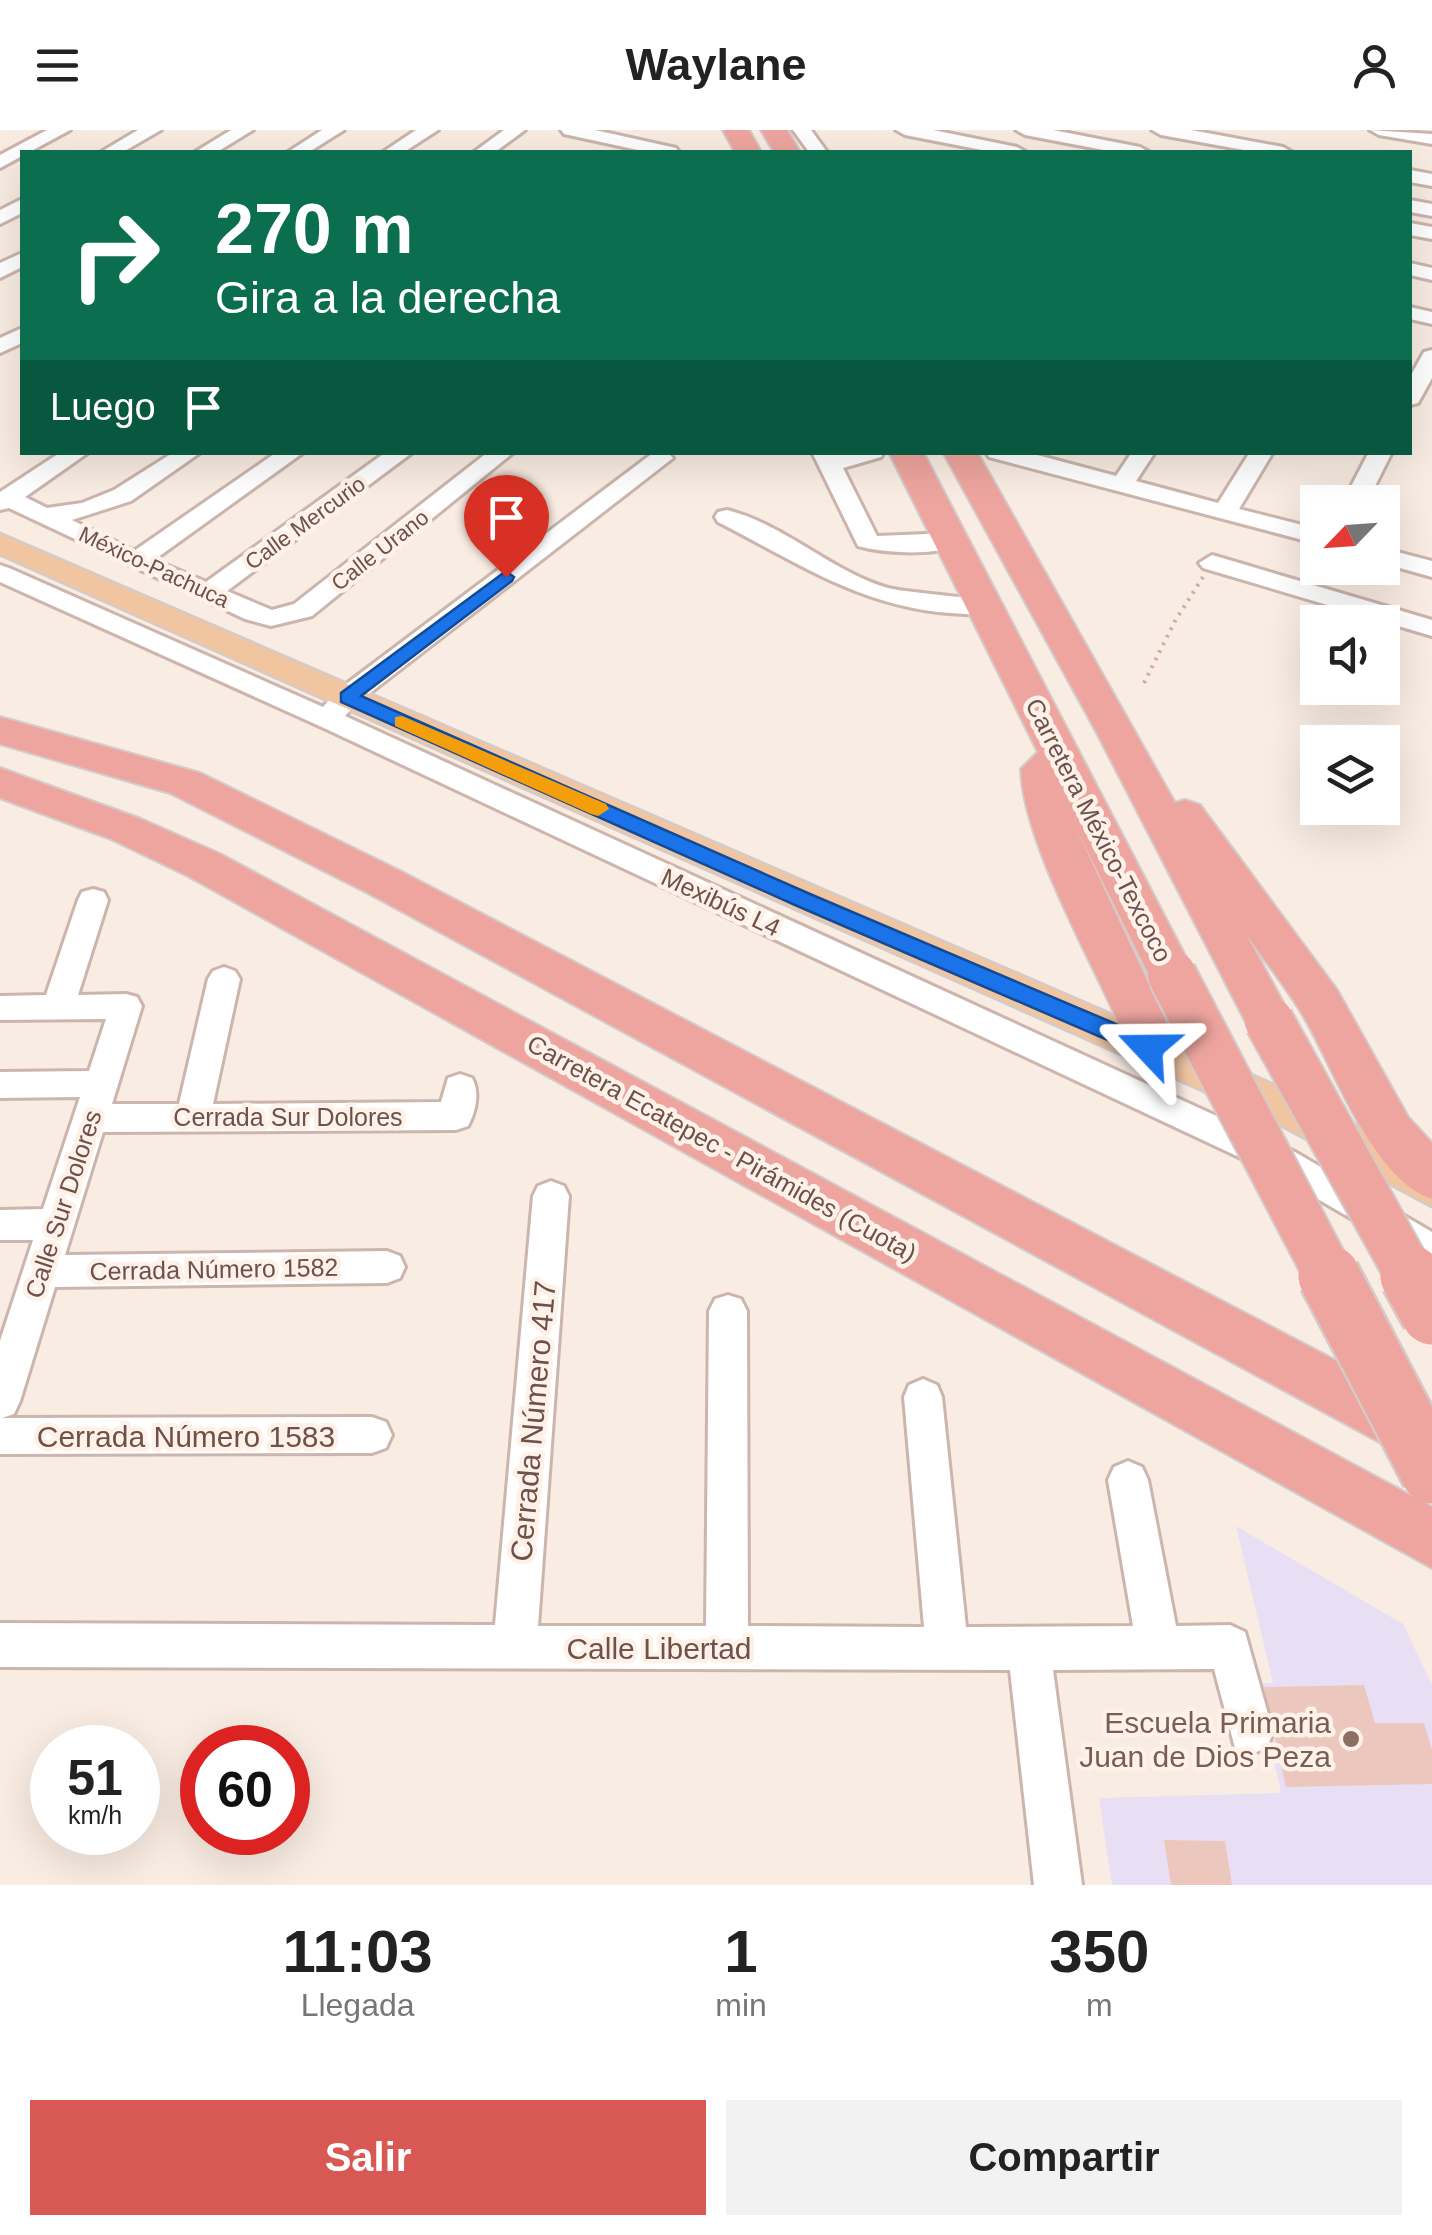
<!DOCTYPE html>
<html lang="es">
<head>
<meta charset="utf-8">
<style>
  body { margin:0; font-family:Helvetica,sans-serif; background:#f2f2f2; color:#222; height:100vh; display:flex; flex-direction:column; font-size:38px; white-space:nowrap }
  * { box-sizing:border-box; margin:0 }
  p { font-size:32px; color:#767676 }
  .icon { flex:none; width:55px; height:55px; fill:none; stroke:currentColor; stroke-width:2; stroke-linecap:round; stroke-linejoin:round }
  .map { position:relative; height:1755px; overflow:hidden }
  .sheet { display:flex; flex-direction:column; background:#fff; flex:1 }
  .sheet>* { flex:none }
  .hud { position:absolute; left:20px; top:20px; width:1392px; height:305px; border-radius:0px; box-shadow:0 10px 40px #0002; background:#0b6e4f; color:#fff; overflow:hidden }
  .needle { width:65px; rotate:245deg }
  .buttons { position:absolute; left:1300px; top:355px; display:grid; gap:20px }
  .buttons a { display:grid; place-items:center; width:100px; height:100px; border-radius:0px; background:#fff; box-shadow:0 10px 40px #0002; font-size:50px }
  .speed { position:absolute; left:30px; top:1595px; display:flex; gap:20px; font-size:50px; font-weight:700; text-align:center }
  .speed>* { display:grid; place-content:center; width:130px; height:130px; border-radius:50%; background:#fff; box-shadow:0 10px 40px #0002; line-height:1 }
  .speed small { font-size:25px; font-weight:400 }
  .speed .limit { border:15px solid #d22; background:#fff; color:#111 }
  .pin { position:absolute; display:grid; place-items:center; width:85px; height:85px; color:#fff; margin:-102px -42px; border-radius:50% 50% 50% 0; rotate:-45deg; box-shadow:0 0 10px #0007 }
  .pin .icon { rotate:45deg }
  .me { position:absolute; width:110px; margin:-55px; rotate:293deg; stroke-linejoin:round; filter:drop-shadow(0 0 8px #0008) }
  .turn { display:flex; align-items:center; gap:35px; height:210px; padding:0 30px; font-size:45px }
  .turn .icon { width:130px; height:130px; stroke-width:2.5 }
  .turn b { display:block; font-size:70px; line-height:85px }
  .then { display:flex; align-items:center; height:95px; padding:0 30px; background:#0003; gap:20px; font-size:38px }
  .eta { display:flex; justify-content:space-evenly; align-items:center; height:170px; text-align:center }
  .eta b { font-size:60px; font-weight:700; line-height:70px }
  .cta { display:flex; gap:20px; margin-top:auto; padding:20px 30px }
  .cta a { flex:1; height:115px; border-radius:0px; background:#d85853; color:#fff; font-size:40px; font-weight:700; line-height:115px; text-align:center }
  .cta a+a { background:#f2f2f2; color:#222 }
  header { display:flex; justify-content:space-between; align-items:center; height:130px; padding:0 30px; background:#fff; font-size:45px; font-weight:700 }
  .map>svg:first-child { display:block }
  .education { fill:#e9dff5 }
  .building { fill:#ecc7bd }
  .lines { fill:none; stroke-linecap:round; stroke-linejoin:round }
  .minor-casing { stroke:#cbb5ad; stroke-width:6 }
  .major-casing { stroke:#d4cbc9; stroke-width:5 }
  .highway-casing { stroke:#d4cbc9; stroke-width:4 }
  .path { stroke:#d0aaa1; stroke-width:4; stroke-dasharray:2.5 6; stroke-linecap:butt }
  .minor { fill:#fff; fill-rule:evenodd }
  .major { fill:#f2c5a1; fill-rule:evenodd }
  .highway { fill:#eea59f; fill-rule:evenodd }
  .highway-bridge-far1-casing { stroke:#d4cbc9; stroke-width:52; stroke-linecap:butt }
  .highway-bridge-casing { stroke:#d4cbc9; stroke-width:66; stroke-linecap:butt }
  .highway-bridge-far1 { stroke:#eea59f; stroke-width:48 }
  .highway-bridge { stroke:#eea59f; stroke-width:61 }
  .route { fill:#1a73e8; stroke:#114b97; stroke-width:2.5 }
  .slow { fill:#f59e0b }
  .education-dot { fill:#8d6e63; stroke:#fdf1e8; stroke-width:4 }
  .labels { text-anchor:middle; dominant-baseline:central; stroke-width:9; stroke-linejoin:round; paint-order:stroke }
  .far-street-label { font-size:22px; fill:#6e514b; stroke:#fdf1e8 }
  .street-label { font-size:25px; fill:#6e514b; stroke:#fdf1e8 }
  .near-street-label { font-size:30px; fill:#6e514b; stroke:#fdf1e8 }
  .near-education-label { font-size:30px; fill:#785e54; stroke:#fdf1e8; text-anchor:end }
</style>
</head>
<body>
<header><svg class="icon" aria-label="menu" viewBox="0 0 24 24"><path d="M4 6h16M4 12h16M4 18h16"/></svg>Waylane<svg class="icon" aria-label="person" viewBox="0 0 24 24"><circle cx="12" cy="8" r="4"/><path d="M4 21q1-7 8-7t8 7"/></svg></header>
<div class="map">
<svg width="1432" height="1755" viewBox="0 0 1432 1755">
  <rect width="100%" height="100%" fill="#f9ece2"/>
  <path class="education" d="M1236,1396L1403,1494L1432,1555V1755H1112L1099,1668L1281,1663L1258,1553H1273Z"/>
  <path class="building" d="M1364,1555L1375,1593H1424L1432,1620V1654L1286,1657L1264,1557Z
    M1164,1710L1225,1711L1232,1755H1171Z"/>
  <g class="lines">
    <defs>
      <path id="minor" d="M47,0H70L0,38V25Z
        M138,0H161L123,22H101Z
        M231,0H253L217,22H195Z
        M322,0H344L309,22H288Z
        M416,0H438L404,22H383Z
        M504,0H525L495,22H474Z
        M561,0H595L676,18L679,22H647L564,4Z
        M793,0H811L827,22H809Z
        M896,0H933L1017,17L1026,22H992L905,5Z
        M1016,0H1053L1140,17L1149,22H1114L1025,5Z
        M1152,0H1191L1283,17L1292,22H1255L1161,5Z
        M1370,0L1432,4V14L1379,5Z
        M1410,40L1432,44V56L1410,52Z
        M22,69V83L0,94V80Z
        M1410,70L1432,74V86L1410,82Z
        M1410,93L1432,97V109L1410,105Z
        M22,123V137L0,148V133Z
        M1410,133L1432,138V150L1410,145Z
        M1410,177L1432,182V194L1410,189Z
        M22,198V213L0,223V208Z
        M1432,220V248L1418,273L1410,275V247L1424,222Z
        M61,322H89L25,367L47,378L82,373L114,360L174,322H201L131,371L72,390L134,421L277,322H304L154,430L206,452L386,322H413L227,461L272,480L294,474L488,322H514L312,486L271,496L245,489L9,378L0,380V362Z
        M812,322H884L881,327L843,338L877,406L952,403L964,410C947,428 882,423 858,416Z
        M986,322H1026L1116,346L1132,322H1155L1136,351L1218,373L1250,322H1273L1239,379L1318,399V414L989,327Z
        M1369,322H1392L1367,372H1343Z
        M653,323L667,322L673,328L357,573L345,586L1295,1022L1432,1102V1135L1271,1042L324,598L0,452V435L9,438L323,577L337,561Z
        M727,380C784,394 832,442 888,458C910,464 992,467 1001,477C992,488 978,484 965,484C867,481 802,435 718,392L715,387L718,382Z
        M1382,418L1432,431V447L1382,433Z
        M1212,425L1432,490V506L1203,438L1199,433Z
        M93,759L104,762L108,770L78,865L126,864L137,867L142,876L112,974H179L208,849L213,841L224,837L235,841L240,849L213,974L441,972L448,948L460,944L472,948C480,962 476,981 468,996L456,1000L103,1002L65,1125L387,1121L400,1126L405,1137L400,1148L387,1153L55,1157L20,1271L14,1284L2,1288L372,1287L386,1292L392,1305L386,1318L372,1323L0,1324V1211L33,1110H0V1080L43,1079L80,967L0,968V942L89,941L106,889L0,890V866L46,865L78,770L82,762Z
        M551,1051L564,1056L569,1066L538,1496H706L709,1181L715,1169L728,1165L741,1169L747,1181L748,1496L924,1497L904,1267L909,1255L923,1249L937,1255L942,1267L966,1497L1133,1496L1108,1350L1114,1337L1128,1331L1142,1337L1148,1350L1176,1496L1230,1495L1245,1502L1273,1602L1267,1618L1251,1624L1235,1618L1214,1539L1053,1540L1082,1755H1034L1010,1540L0,1537V1493L495,1495L533,1066L538,1056Z"/>
      <path id="major" d="M0,404L1313,972L1432,1037V1076L1283,996L0,424Z"/>
      <path id="highway" d="M723,0H749L761,22H735Z
        M761,0H787L800,22H774Z
        M889,322H923L1195,845L1189,857L1172,862L1155,857L1074,694L1165,889L1172,917L1165,930L1148,936L1131,930L1117,889C1087,822 1023,709 1021,639L1038,622Z
        M943,322H977L1175,673L1185,670L1200,675L1337,860L1408,987L1432,1013V1069C1372,1049 1335,940 1304,887C1287,858 1265,831 1246,804L1293,891L1286,904L1269,909L1252,904L1096,601Z
        M0,587L200,643L400,741L1432,1281V1322L1416,1329L1396,1321L368,763L170,663L0,614Z
        M0,638L141,689L220,724L1432,1377V1438L188,746L111,709L0,668Z"/>
    </defs>
    <use href="#minor" class="minor-casing"/>
    <use href="#major" class="major-casing"/>
    <use href="#highway" class="highway-casing"/>
    <path class="path" d="M1144,553L1175,491L1203,447"/>
    <use href="#minor" class="minor"/>
    <use href="#major" class="major"/>
    <use href="#highway" class="highway"/>
    <defs>
      <path id="highway-bridge-far1" d="M1172,845L1331,1149
        M1269,891L1412,1149"/>
      <path id="highway-bridge" d="M1329,1146L1432,1343
        M1411,1146L1432,1184"/>
    </defs>
    <use href="#highway-bridge-far1" class="highway-bridge-far1-casing"/>
    <use href="#highway-bridge" class="highway-bridge-casing"/>
    <use href="#highway-bridge-far1" class="highway-bridge-far1"/>
    <use href="#highway-bridge" class="highway-bridge"/>
  </g>
  <path class="route" d="M506,441L514,447L512,451L361,566L810,764L1156,911L1160,918L1156,924H1140L795,775L341,572V563Z"/>
  <path class="slow" d="M402,586L606,674L609,679L598,686L591,684L395,596V587Z"/>
  <circle class="education-dot" cx="1351" cy="1609" r="10"/>
  <g class="labels">
    <g class="far-street-label">
      <text transform="translate(305 393) rotate(-36)">Calle Mercurio</text>
      <text transform="translate(380 420) rotate(-38)">Calle Urano</text>
      <text transform="translate(154 437) rotate(25)">México-Pachuca</text>
    </g>
    <g class="street-label">
      <text transform="translate(1099 700) rotate(63)">Carretera México-Texcoco</text>
      <text transform="translate(721 772) rotate(25)">Mexibús L4</text>
      <text x="288" y="987">Cerrada Sur Dolores</text>
      <text transform="translate(722 1018) rotate(29)">Carretera Ecatepec - Pirámides (Cuota)</text>
      <text transform="translate(63 1074) rotate(-72)">Calle Sur Dolores</text>
      <text transform="translate(214 1139) rotate(-1)">Cerrada Número 1582</text>
    </g>
    <g class="near-street-label">
      <text transform="translate(533 1291) rotate(-85)">Cerrada Número 417</text>
      <text x="186" y="1306">Cerrada Número 1583</text>
      <text x="659" y="1518">Calle Libertad</text>
    </g>
    <g class="near-education-label">
      <text x="1331" y="1592">Escuela Primaria<tspan x="1331" dy="34">Juan de Dios Peza</tspan></text>
    </g>
  </g>
</svg>
<div class="buttons">
<a><svg class="needle" viewBox="-14 -14 28 28"><path d="M0-13l5 13h-10z" fill="#e53935"/><path d="M0 13l5-13h-10z" fill="#767676"/></svg></a>
<a><svg class="icon" aria-label="sound" viewBox="0 0 24 24"><path d="M4 9h4l5-4v14l-5-4H4zM17 9q2 3 0 6"/></svg></a>
<a><svg class="icon" aria-label="layers" viewBox="0 0 24 24"><path d="M12 4l9 5-9 5-9-5zM3 14l9 5 9-5"/></svg></a>
</div>
<div class="speed"><div>51<small>km/h</small></div><div class="limit">60</div></div>
<div class="pin" style="left:506px;top:447px;background:#d93025"><svg class="icon" aria-label="arrive" viewBox="0 0 24 24"><path d="M6 21V4h12l-3 4 3 4H6"/></svg></div>
<svg class="me" style="left:1148px;top:918px" viewBox="-20 -20 40 40"><path d="M0-17L14 15 0 8-14 15z" fill="#1a73e8" stroke="#fff" stroke-width="4"/></svg>
<div class="hud">
<div class="turn"><svg class="icon" aria-label="right" viewBox="0 0 24 24"><path d="M7 20v-9h11M14 6l5 5-5 5"/></svg><div><b>270 m</b>Gira a la derecha</div></div>
<div class="then">Luego<svg class="icon" aria-label="arrive" viewBox="0 0 24 24"><path d="M6 21V4h12l-3 4 3 4H6"/></svg></div>
</div>
</div>
<section class="sheet">
<div class="eta">
<div><b>11:03</b><p>Llegada</p></div>
<div><b>1</b><p>min</p></div>
<div><b>350</b><p>m</p></div>
</div>
<div class="cta"><a>Salir</a><a>Compartir</a></div>
</section>
</body>
</html>
